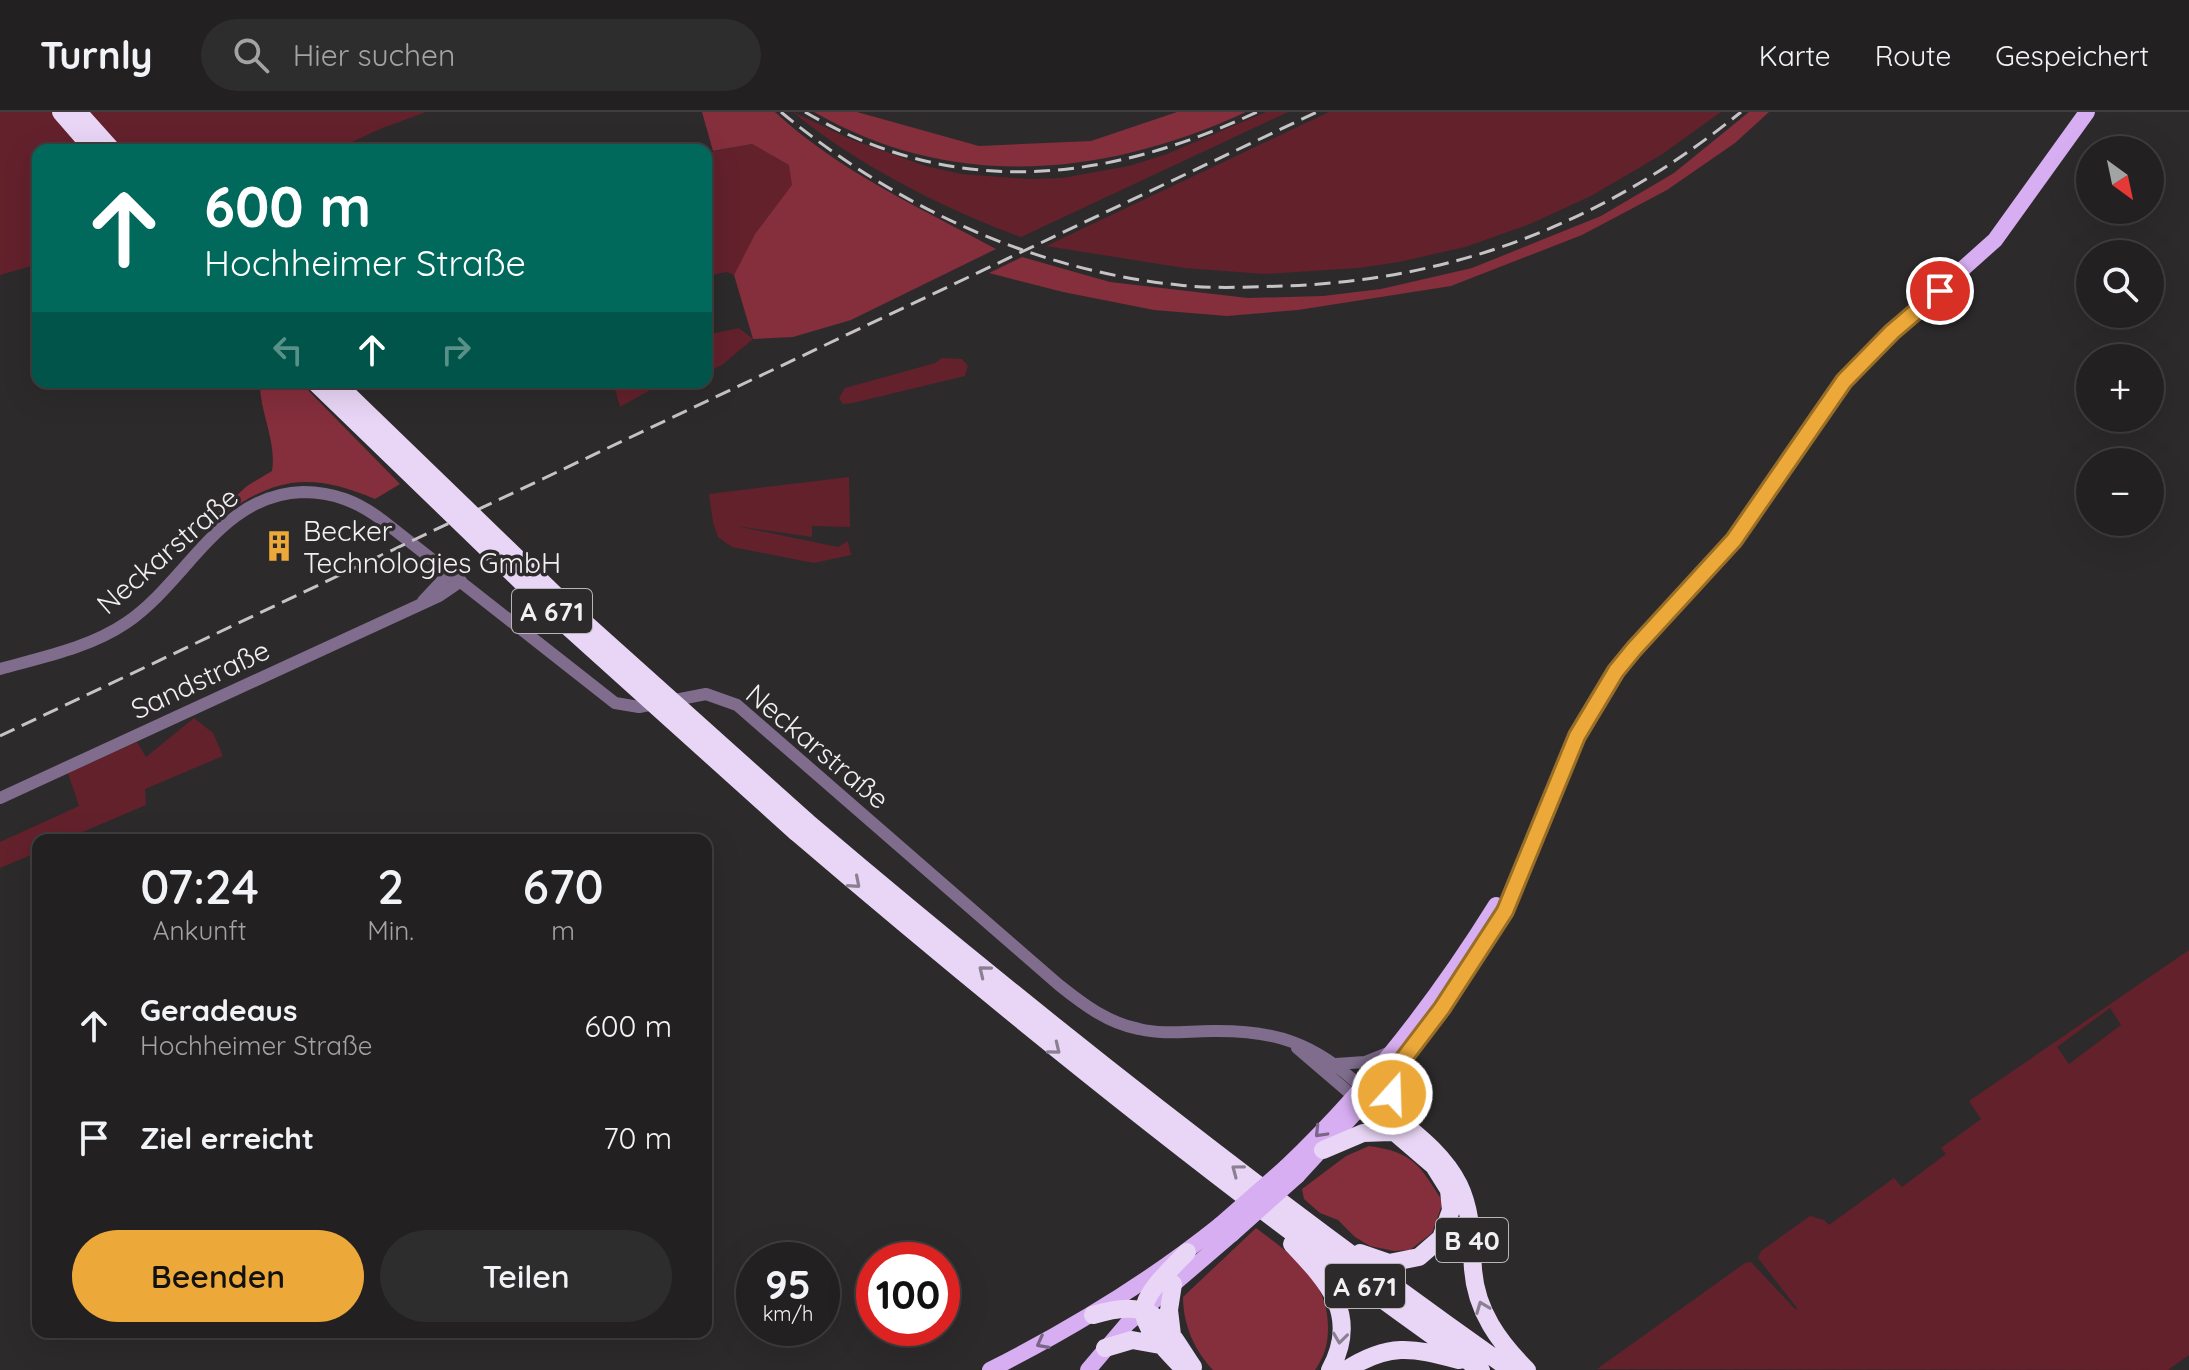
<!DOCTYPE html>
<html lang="de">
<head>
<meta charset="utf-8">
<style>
  body { margin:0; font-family:Quicksand,sans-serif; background:#2e2d2e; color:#f1f3f6; height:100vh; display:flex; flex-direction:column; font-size:30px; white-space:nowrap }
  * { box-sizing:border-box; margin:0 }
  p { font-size:26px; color:#a2a3a5 }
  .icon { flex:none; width:44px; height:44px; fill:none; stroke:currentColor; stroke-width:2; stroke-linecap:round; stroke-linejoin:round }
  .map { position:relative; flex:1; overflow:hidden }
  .sheet { position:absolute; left:32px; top:722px; width:680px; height:504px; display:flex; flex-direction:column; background:#222021; border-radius:16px; box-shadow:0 8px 32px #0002,0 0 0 2px #3f3e3f }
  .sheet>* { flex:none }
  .banner { position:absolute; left:32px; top:32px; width:680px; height:244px; border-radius:16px; box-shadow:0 8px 32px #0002,0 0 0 2px #3f3e3f; background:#00695c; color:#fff; overflow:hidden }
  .needle { width:52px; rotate:147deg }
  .buttons { position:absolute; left:2076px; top:24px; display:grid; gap:16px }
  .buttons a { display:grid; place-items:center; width:88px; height:88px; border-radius:50%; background:#222021; box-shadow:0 8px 32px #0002,0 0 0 2px #3f3e3f; font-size:40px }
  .speed { position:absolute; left:736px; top:1130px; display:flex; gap:16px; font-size:40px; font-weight:700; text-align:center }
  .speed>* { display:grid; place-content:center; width:104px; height:104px; border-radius:50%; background:#222021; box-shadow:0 8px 32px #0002,0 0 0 2px #3f3e3f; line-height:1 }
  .speed small { font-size:20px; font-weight:400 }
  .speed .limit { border:12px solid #d22; background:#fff; color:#111 }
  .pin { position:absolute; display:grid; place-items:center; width:68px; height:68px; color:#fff; margin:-34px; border:4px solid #fff; border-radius:50%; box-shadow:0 2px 8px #0007 }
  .me { position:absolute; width:88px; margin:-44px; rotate:20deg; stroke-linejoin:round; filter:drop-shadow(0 0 6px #0008) }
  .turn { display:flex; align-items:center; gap:28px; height:168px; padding:0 40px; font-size:36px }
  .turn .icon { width:104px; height:104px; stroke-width:2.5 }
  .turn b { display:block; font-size:56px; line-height:68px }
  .lanes { display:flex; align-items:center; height:76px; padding:0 40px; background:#0003; justify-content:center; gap:40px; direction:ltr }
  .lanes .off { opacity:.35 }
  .eta { display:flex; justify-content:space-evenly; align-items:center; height:136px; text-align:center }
  .eta b { font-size:48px; font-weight:600; line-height:56px }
  .primary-button { display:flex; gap:16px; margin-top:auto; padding:16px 40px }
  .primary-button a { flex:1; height:92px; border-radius:48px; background:#eca93a; color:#111; font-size:32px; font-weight:600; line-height:92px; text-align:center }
  .primary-button a+a { background:#2e2d2e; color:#f1f3f6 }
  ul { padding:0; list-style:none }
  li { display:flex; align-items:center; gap:24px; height:112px; padding:0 40px }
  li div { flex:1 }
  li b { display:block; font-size:30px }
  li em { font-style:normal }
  header { display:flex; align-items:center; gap:48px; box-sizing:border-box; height:112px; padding:0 40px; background:#222021; border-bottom:2px solid #3f3e3f }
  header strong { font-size:38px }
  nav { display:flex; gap:44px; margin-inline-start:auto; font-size:28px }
  .search { width:560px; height:72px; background:#2e2d2e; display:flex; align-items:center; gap:20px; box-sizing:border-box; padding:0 28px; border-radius:44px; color:#a2a3a5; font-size:30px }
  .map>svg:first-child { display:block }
  .green { fill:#63212c; fill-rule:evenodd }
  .forest { fill:#852e3c }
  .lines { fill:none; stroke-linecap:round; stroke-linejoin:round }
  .minor { stroke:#806d8d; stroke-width:12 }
  .major { stroke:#d7aef1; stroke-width:16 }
  .highway { stroke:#e9d6f6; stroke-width:18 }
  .rail { stroke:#c5c3c5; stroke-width:3; stroke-dasharray:16 8; stroke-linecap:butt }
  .major-bridge { stroke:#d7aef1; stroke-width:16 }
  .highway-bridge { stroke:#e9d6f6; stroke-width:18 }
  .oneway { stroke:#8b8091 }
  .oneway2 { stroke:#796585 }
  .route-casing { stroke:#996e26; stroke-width:20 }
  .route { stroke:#eca93a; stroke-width:14 }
  .labels { text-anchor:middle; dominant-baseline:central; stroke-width:7; stroke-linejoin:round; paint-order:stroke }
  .shield { fill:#2d2a2c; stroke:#b7b5b7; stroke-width:2 }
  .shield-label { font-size:26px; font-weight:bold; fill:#f2f0f2 }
  .poi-label { font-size:28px; fill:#f2f0f2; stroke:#2d2a2c; text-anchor:start }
  .street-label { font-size:28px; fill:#f2f0f2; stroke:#2d2a2c }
</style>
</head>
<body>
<header>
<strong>Turnly</strong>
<div class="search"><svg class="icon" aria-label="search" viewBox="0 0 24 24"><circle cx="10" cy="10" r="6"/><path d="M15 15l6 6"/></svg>Hier suchen</div>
<nav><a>Karte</a><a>Route</a><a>Gespeichert</a></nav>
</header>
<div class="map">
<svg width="2189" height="1258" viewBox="0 0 2189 1258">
  <rect width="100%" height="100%" fill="#2d2a2c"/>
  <path class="green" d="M0,0H426L380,17L335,38H38V152L0,163Z
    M793,0L850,27L925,54L961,62L1028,67L1062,66L1129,54L1167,42L1266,0H1288L1021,125C944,97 857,53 793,0Z
    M1329,0H1721L1661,43L1591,84L1530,112L1465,135L1399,150L1358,156L1265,162L1184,156L1046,134Z
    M752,32L789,53L793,73L755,122L734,163L727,160L706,164V41Z
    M739,216L753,227L722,253L706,260V223Z
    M942,246L962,247L968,254L965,264L853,291L843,292L839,286L845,276L935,251Z
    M613,270H683L650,278L620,295Z
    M849,365L850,415L812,414V425L736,414L838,435L848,429L851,443L814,451L732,435L718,425L713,410L709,382Z
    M194,606L213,621L223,644L145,677L146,693L64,728H38V740L0,756V730L79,694L68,661L137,630L146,645Z
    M2189,838V1243L2168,1258L1597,1257L1745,1151L1751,1150L1796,1198L1797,1196L1758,1146L1761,1139L1810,1104L1824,1108L1829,1113L1894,1066L1902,1075L1946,1042L1941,1036L1981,1007L1969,989ZM2110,896L2121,913L2069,952L2057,935Z"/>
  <path class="forest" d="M702,0H775C840,60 919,95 996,137L851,208L793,225L753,227L734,163L755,122L792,73L789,53L752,32L713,39Z
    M814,0H857L979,34L1091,29L1177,0H1246C1105,65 953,80 814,0Z
    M1749,0H1769L1735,31L1667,78L1582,123L1451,174L1298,198L1227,204L1154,198L1063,180L989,161L1022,145L1110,170L1248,186L1323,184L1381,177L1472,156L1601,104L1674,61Z
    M260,270H300L400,372L375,387C310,359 272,365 217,408L215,403L247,374L272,359C277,329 259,299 260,270Z
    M1369,1034C1414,1040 1420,1054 1443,1090L1432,1121L1410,1138L1394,1139L1370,1134L1355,1125L1338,1108L1320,1101L1304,1087L1302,1077L1346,1044Z
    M1256,1116C1292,1143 1329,1168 1328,1217C1328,1233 1324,1245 1315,1258H1213C1194,1238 1183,1212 1183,1185Z"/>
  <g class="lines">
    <path class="minor" d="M423,489L450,460
      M0,557C43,545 89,536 126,511C187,470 220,382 303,380C334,380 358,390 382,408L615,591L639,595L706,582L737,593L1059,873C1084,893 1108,911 1139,917C1163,923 1187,919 1212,919C1275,918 1315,931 1361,975
      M0,686L439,484L461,469
      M1297,936L1353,984
      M1336,952L1365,950L1390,940"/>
    <path class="major" d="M1286,1055C1367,978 1437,888 1496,793
      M1297,1064L1398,954L1489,826L1505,799L1577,624L1616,559L1734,428L1844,269L1892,220L1995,128L2087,0
      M990,1258C1071,1217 1149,1170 1220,1113
      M1088,1258L1127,1212L1232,1122"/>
    <path class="highway" d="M61,0L94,38
      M78,0L112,38
      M806,709C1033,902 1267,1086 1511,1258
      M796,720C1017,909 1243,1091 1481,1258
      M1398,954L1392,982L1399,1008
      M1372,985C1402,1013 1440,1035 1459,1073C1472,1100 1471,1128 1473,1157C1476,1199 1499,1230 1527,1258
      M1323,1038L1363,1021L1391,1020
      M1292,1132C1328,1170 1360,1203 1330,1258
      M1360,1141L1389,1151L1419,1145L1441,1126L1451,1098L1449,1078L1434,1054L1364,994
      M1093,1203C1155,1185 1161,1207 1193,1255
      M1172,1223L1169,1198L1173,1172
      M1105,1236L1132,1228L1160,1233
      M1185,1258C1128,1200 1132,1196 1187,1140
      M1346,1258C1388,1231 1412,1235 1459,1248"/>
    <path class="rail" d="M781,0C894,94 1032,158 1179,173C1213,177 1248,175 1282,174C1455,169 1607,109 1741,0
      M805,0C955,88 1105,71 1257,0
      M0,624L1317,0"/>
    <path class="major-bridge" d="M1220,1113L1286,1055
      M1232,1122L1297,1064"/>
    <path class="highway-bridge" d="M315,270L565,512L796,720
      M335,270L575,502L806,709"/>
  </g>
  <defs><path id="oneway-chevron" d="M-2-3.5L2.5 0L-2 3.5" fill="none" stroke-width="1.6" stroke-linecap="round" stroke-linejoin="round" transform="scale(2)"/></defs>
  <g class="oneway">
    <use href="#oneway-chevron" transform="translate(855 771) rotate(41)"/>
    <use href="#oneway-chevron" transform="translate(984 859) rotate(-141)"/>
    <use href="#oneway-chevron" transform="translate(1055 937) rotate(39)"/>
    <use href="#oneway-chevron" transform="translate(1237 1058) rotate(-143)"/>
    <use href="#oneway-chevron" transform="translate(1482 1195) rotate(-111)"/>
    <use href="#oneway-chevron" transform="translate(1340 1226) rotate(97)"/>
  </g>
  <g class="oneway2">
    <use href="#oneway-chevron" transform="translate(1320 1020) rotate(134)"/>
    <use href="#oneway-chevron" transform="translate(1042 1231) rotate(152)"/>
  </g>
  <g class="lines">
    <defs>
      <path id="route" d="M1392,982L1398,954L1442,896L1505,799L1577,624L1616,559L1634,537L1734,428L1844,269L1892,220L1940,179"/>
    </defs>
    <use href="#route" class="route-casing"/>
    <use href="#route" class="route"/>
  </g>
  <defs>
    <symbol id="building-bare" viewBox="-9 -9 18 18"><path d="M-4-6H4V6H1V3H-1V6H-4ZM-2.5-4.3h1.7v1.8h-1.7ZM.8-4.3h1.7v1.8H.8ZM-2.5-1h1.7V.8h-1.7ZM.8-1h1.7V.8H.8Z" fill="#eca93a" stroke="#2d2a2c" stroke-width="2.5" paint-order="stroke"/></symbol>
  </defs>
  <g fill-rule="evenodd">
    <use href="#building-bare" x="257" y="412" width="44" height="44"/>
  </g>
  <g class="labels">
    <g class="shield">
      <rect x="512" y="477" width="80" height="44" rx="6"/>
      <rect x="1436" y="1106" width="72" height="44" rx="6"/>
      <rect x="1325" y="1152" width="80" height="44" rx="6"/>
    </g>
    <g class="shield-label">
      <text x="552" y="499">A 671</text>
      <text x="1472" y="1128">B 40</text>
      <text x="1365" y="1174">A 671</text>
    </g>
    <g class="poi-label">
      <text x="303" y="418">Becker<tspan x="303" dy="32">Technologies GmbH</tspan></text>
    </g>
    <g class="street-label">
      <text transform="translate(167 438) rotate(-41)">Neckarstraße</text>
      <text transform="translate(200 567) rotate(-25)">Sandstraße</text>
      <text transform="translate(818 634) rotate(40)">Neckarstraße</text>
    </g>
  </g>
</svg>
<div class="buttons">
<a><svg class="needle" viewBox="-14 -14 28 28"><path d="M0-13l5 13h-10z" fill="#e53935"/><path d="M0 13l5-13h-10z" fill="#a2a3a5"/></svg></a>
<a><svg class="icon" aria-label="search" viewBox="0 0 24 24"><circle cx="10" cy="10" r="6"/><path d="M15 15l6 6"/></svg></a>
<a>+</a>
<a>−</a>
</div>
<div class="speed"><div>95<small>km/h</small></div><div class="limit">100</div></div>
<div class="pin" style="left:1940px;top:179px;background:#d93025"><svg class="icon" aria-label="arrive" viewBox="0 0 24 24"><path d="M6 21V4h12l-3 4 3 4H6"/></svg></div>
<svg class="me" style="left:1392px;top:982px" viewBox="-20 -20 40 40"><circle r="17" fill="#eca93a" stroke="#fff" stroke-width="3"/><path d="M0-11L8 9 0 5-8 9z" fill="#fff"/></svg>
<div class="banner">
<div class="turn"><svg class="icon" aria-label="ahead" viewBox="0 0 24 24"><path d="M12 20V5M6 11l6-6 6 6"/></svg><div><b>600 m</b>Hochheimer Straße</div></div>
<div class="lanes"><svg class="icon off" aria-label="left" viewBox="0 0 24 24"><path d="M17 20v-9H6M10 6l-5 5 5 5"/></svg><svg class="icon" aria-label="ahead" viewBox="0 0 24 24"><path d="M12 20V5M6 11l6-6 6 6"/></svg><svg class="icon off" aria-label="right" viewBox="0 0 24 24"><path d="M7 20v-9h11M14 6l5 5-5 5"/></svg></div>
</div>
<section class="sheet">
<div class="eta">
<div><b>07:24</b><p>Ankunft</p></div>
<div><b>2</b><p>Min.</p></div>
<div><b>670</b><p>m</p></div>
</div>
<ul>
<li><svg class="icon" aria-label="ahead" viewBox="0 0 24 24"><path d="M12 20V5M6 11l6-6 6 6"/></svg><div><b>Geradeaus</b><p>Hochheimer Straße</p></div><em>600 m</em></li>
<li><svg class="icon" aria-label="arrive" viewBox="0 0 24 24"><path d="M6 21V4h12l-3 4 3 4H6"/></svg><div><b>Ziel erreicht</b></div><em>70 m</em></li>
</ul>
<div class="primary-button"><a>Beenden</a><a>Teilen</a></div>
</section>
</div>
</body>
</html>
